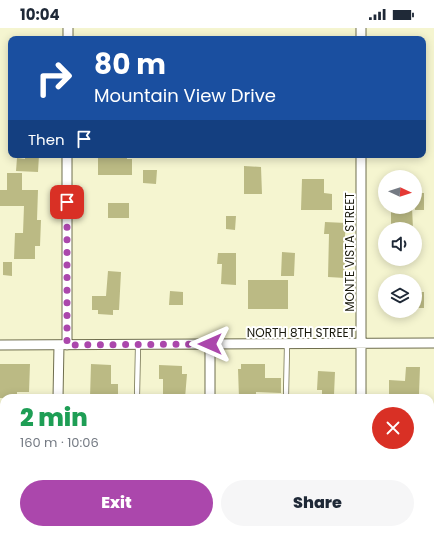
<!DOCTYPE html>
<html lang="en">
<head>
<meta charset="utf-8">
<style>
  body { margin:0; font-family:Poppins,sans-serif; background:#f6f6f7; color:#1f2937; height:100vh; display:flex; flex-direction:column; font-size:15px; white-space:nowrap }
  * { box-sizing:border-box; margin:0 }
  p { font-size:13px; color:#747a83 }
  .icon { flex:none; width:22px; height:22px; fill:none; stroke:currentColor; stroke-width:2; stroke-linecap:round; stroke-linejoin:round }
  .map { position:relative; flex:1; overflow:hidden }
  .details { position:absolute; left:0px; top:366px; width:434px; height:140px; display:flex; flex-direction:column; background:#fff; border-radius:12px 12px 0 0; box-shadow:0 2px 10px #0003 }
  .details>* { flex:none }
  .guide { position:absolute; left:8px; top:8px; width:418px; height:122px; border-radius:8px; box-shadow:0 2px 10px #0003; background:#1a4fa0; color:#fff; overflow:hidden }
  .needle { width:26px; rotate:93deg }
  .tools { position:absolute; left:378px; top:142px; display:grid; gap:8px }
  .tools a { display:grid; place-items:center; width:44px; height:44px; border-radius:50%; background:#fff; box-shadow:0 2px 10px #0003; font-size:20px }
  .pin { position:absolute; display:grid; place-items:center; width:34px; height:34px; color:#fff; margin:-17px; border-radius:8px; box-shadow:0 2px 6px #0006 }
  .me { position:absolute; width:44px; margin:-22px; rotate:270deg; stroke-linejoin:round; filter:drop-shadow(0 0 3px #0008) }
  .turn { display:flex; align-items:center; gap:14px; height:84px; padding:0 20px; font-size:18px }
  .turn .icon { width:52px; height:52px; stroke-width:2.5 }
  .turn b { display:block; font-size:28px; line-height:34px }
  .then { display:flex; align-items:center; height:38px; padding:0 20px; background:#0003; gap:8px; font-size:15px }
  .round { display:grid; place-items:center; flex:none; width:42px; height:42px; border-radius:21px; background:#f6f6f7 }
  .head { display:flex; align-items:center; justify-content:space-between; height:68px; padding:0 20px }
  h1 { font-size:24px; font-weight:800; line-height:30px; color:#1e9e55 }
  .button { display:flex; gap:8px; margin-top:auto; padding:8px 20px }
  .button a { flex:1; height:46px; border-radius:24px; background:#ab47ac; color:#fff; font-size:16px; font-weight:800; line-height:46px; text-align:center }
  .button a+a { background:#f6f6f7; color:#1f2937 }
  .status { display:flex; justify-content:space-between; align-items:center; height:28px; padding:0 20px; background:#fff; direction:ltr }
  .status svg { height:11px; fill:currentColor }
  .map>svg:first-child { display:block }
  .building { fill:#bbba84 }
  .lines { fill:none; stroke-linecap:round; stroke-linejoin:round }
  .service-casing { stroke:#6f6e4e; stroke-width:6 }
  .minor-casing { stroke:#6f6e4e; stroke-width:11 }
  .service { stroke:#fff; stroke-width:4.5 }
  .minor { stroke:#fff; stroke-width:9 }
  .route { stroke:#ab47ac; stroke-width:7; stroke-dasharray:0 12.6 }
  .labels { text-anchor:middle; dominant-baseline:central; stroke-width:4; stroke-linejoin:round; paint-order:stroke }
  .street-label { font-size:12px; fill:#19190c; stroke:#fff }
</style>
</head>
<body>
<div class="status"><b>10:04</b><svg viewBox="0 0 49 12"><path d="M0 12V9h3v3zM5 12V6h3v6zM10 12V3h3v9zM15 12V0h3v12zM26 1h20v11H26zM47 4h2v5h-2z"/></svg></div>
<div class="map">
<svg width="434" height="506" viewBox="0 0 434 506">
  <rect width="100%" height="100%" fill="#f5f5d0"/>
  <path class="building" d="M25,127H39L38,144L16,143L17,130L25,131Z
    M98,127H127V131H132V147H98Z
    M244,138L261,139L262,166H244Z
    M143,142H157L156,156L143,155Z
    M7,145H22V162H38L37,192H41L40,218H35V231H14L15,205H23L24,178H0V162H7Z
    M302,151H324V165L332,166V182H301Z
    M415,165H424V182H415Z
    M108,175H129V190H108Z
    M391,179H412L413,201H391Z
    M226,188H236L235,202L226,201Z
    M325,194L346,195L343,234H345V250L328,249L329,206H324Z
    M282,224L295,225L294,248H281Z
    M218,225H236V257L221,256L222,236H217Z
    M3,234H12V248L3,247Z
    M108,243L121,244L119,282H113V287L98,286V282H92V268H106Z
    M248,252H288V281H248Z
    M170,263L183,264V277H169Z
    M415,264H424V280H415Z
    M0,336H30L29,364H17V370H0Z
    M91,336L111,337V356H118V370H90Z
    M241,336H265V350H281V365L256,364V370H239L238,341H241Z
    M159,337L182,338V346H187L185,370H163V351H159Z
    M406,339H420L419,366H389V352L405,353Z
    M318,343L335,344L334,367H322V362H317Z"/>
  <g class="lines">
    <defs>
      <path id="service" d="M137,370L138,317
        M286,370L287,316
        M138,502V506
        M285,506V502"/>
      <path id="minor" d="M68,11V0
        M361,11V0
        M210,316V370
        M0,317L434,315
        M67,317V127
        M58,370L59,317
        M361,370V127
        M0,480H4
        M60,502V506
        M208,506L209,502
        M360,506V502"/>
    </defs>
    <use href="#service" class="service-casing"/>
    <use href="#minor" class="minor-casing"/>
    <use href="#service" class="service"/>
    <use href="#minor" class="minor"/>
  </g>
  <g class="lines">
    <path class="route" d="M67,174V317L210,316"/>
  </g>
  <g class="labels">
    <g class="street-label">
      <text transform="translate(349 224) rotate(-90)">MONTE VISTA STREET</text>
      <text x="301" y="304">NORTH 8TH STREET</text>
    </g>
  </g>
</svg>
<div class="tools">
<a><svg class="needle" viewBox="-14 -14 28 28"><path d="M0-13l5 13h-10z" fill="#e53935"/><path d="M0 13l5-13h-10z" fill="#747a83"/></svg></a>
<a><svg class="icon" aria-label="sound" viewBox="0 0 24 24"><path d="M4 9h4l5-4v14l-5-4H4zM17 9q2 3 0 6"/></svg></a>
<a><svg class="icon" aria-label="layers" viewBox="0 0 24 24"><path d="M12 4l9 5-9 5-9-5zM3 14l9 5 9-5"/></svg></a>
</div>
<div class="pin" style="left:67px;top:174px;background:#d93025"><svg class="icon" aria-label="arrive" viewBox="0 0 24 24"><path d="M6 21V4h12l-3 4 3 4H6"/></svg></div>
<svg class="me" style="left:210px;top:316px" viewBox="-20 -20 40 40"><path d="M0-17L14 15 0 8-14 15z" fill="#ab47ac" stroke="#fff" stroke-width="4"/></svg>
<div class="guide">
<div class="turn"><svg class="icon" aria-label="right" viewBox="0 0 24 24"><path d="M7 20v-9h11M14 6l5 5-5 5"/></svg><div><b>80 m</b>Mountain View Drive</div></div>
<div class="then">Then<svg class="icon" aria-label="arrive" viewBox="0 0 24 24"><path d="M6 21V4h12l-3 4 3 4H6"/></svg></div>
</div>
<section class="details">
<div class="head"><div><h1>2 min</h1><p>160 m · 10:06</p></div><a class="round" style="background:#d93025;color:#fff"><svg class="icon" aria-label="close" viewBox="0 0 24 24"><path d="M6 6l12 12M18 6L6 18"/></svg></a></div>
<div class="button"><a>Exit</a><a>Share</a></div>
</section>
</div>
</body>
</html>
